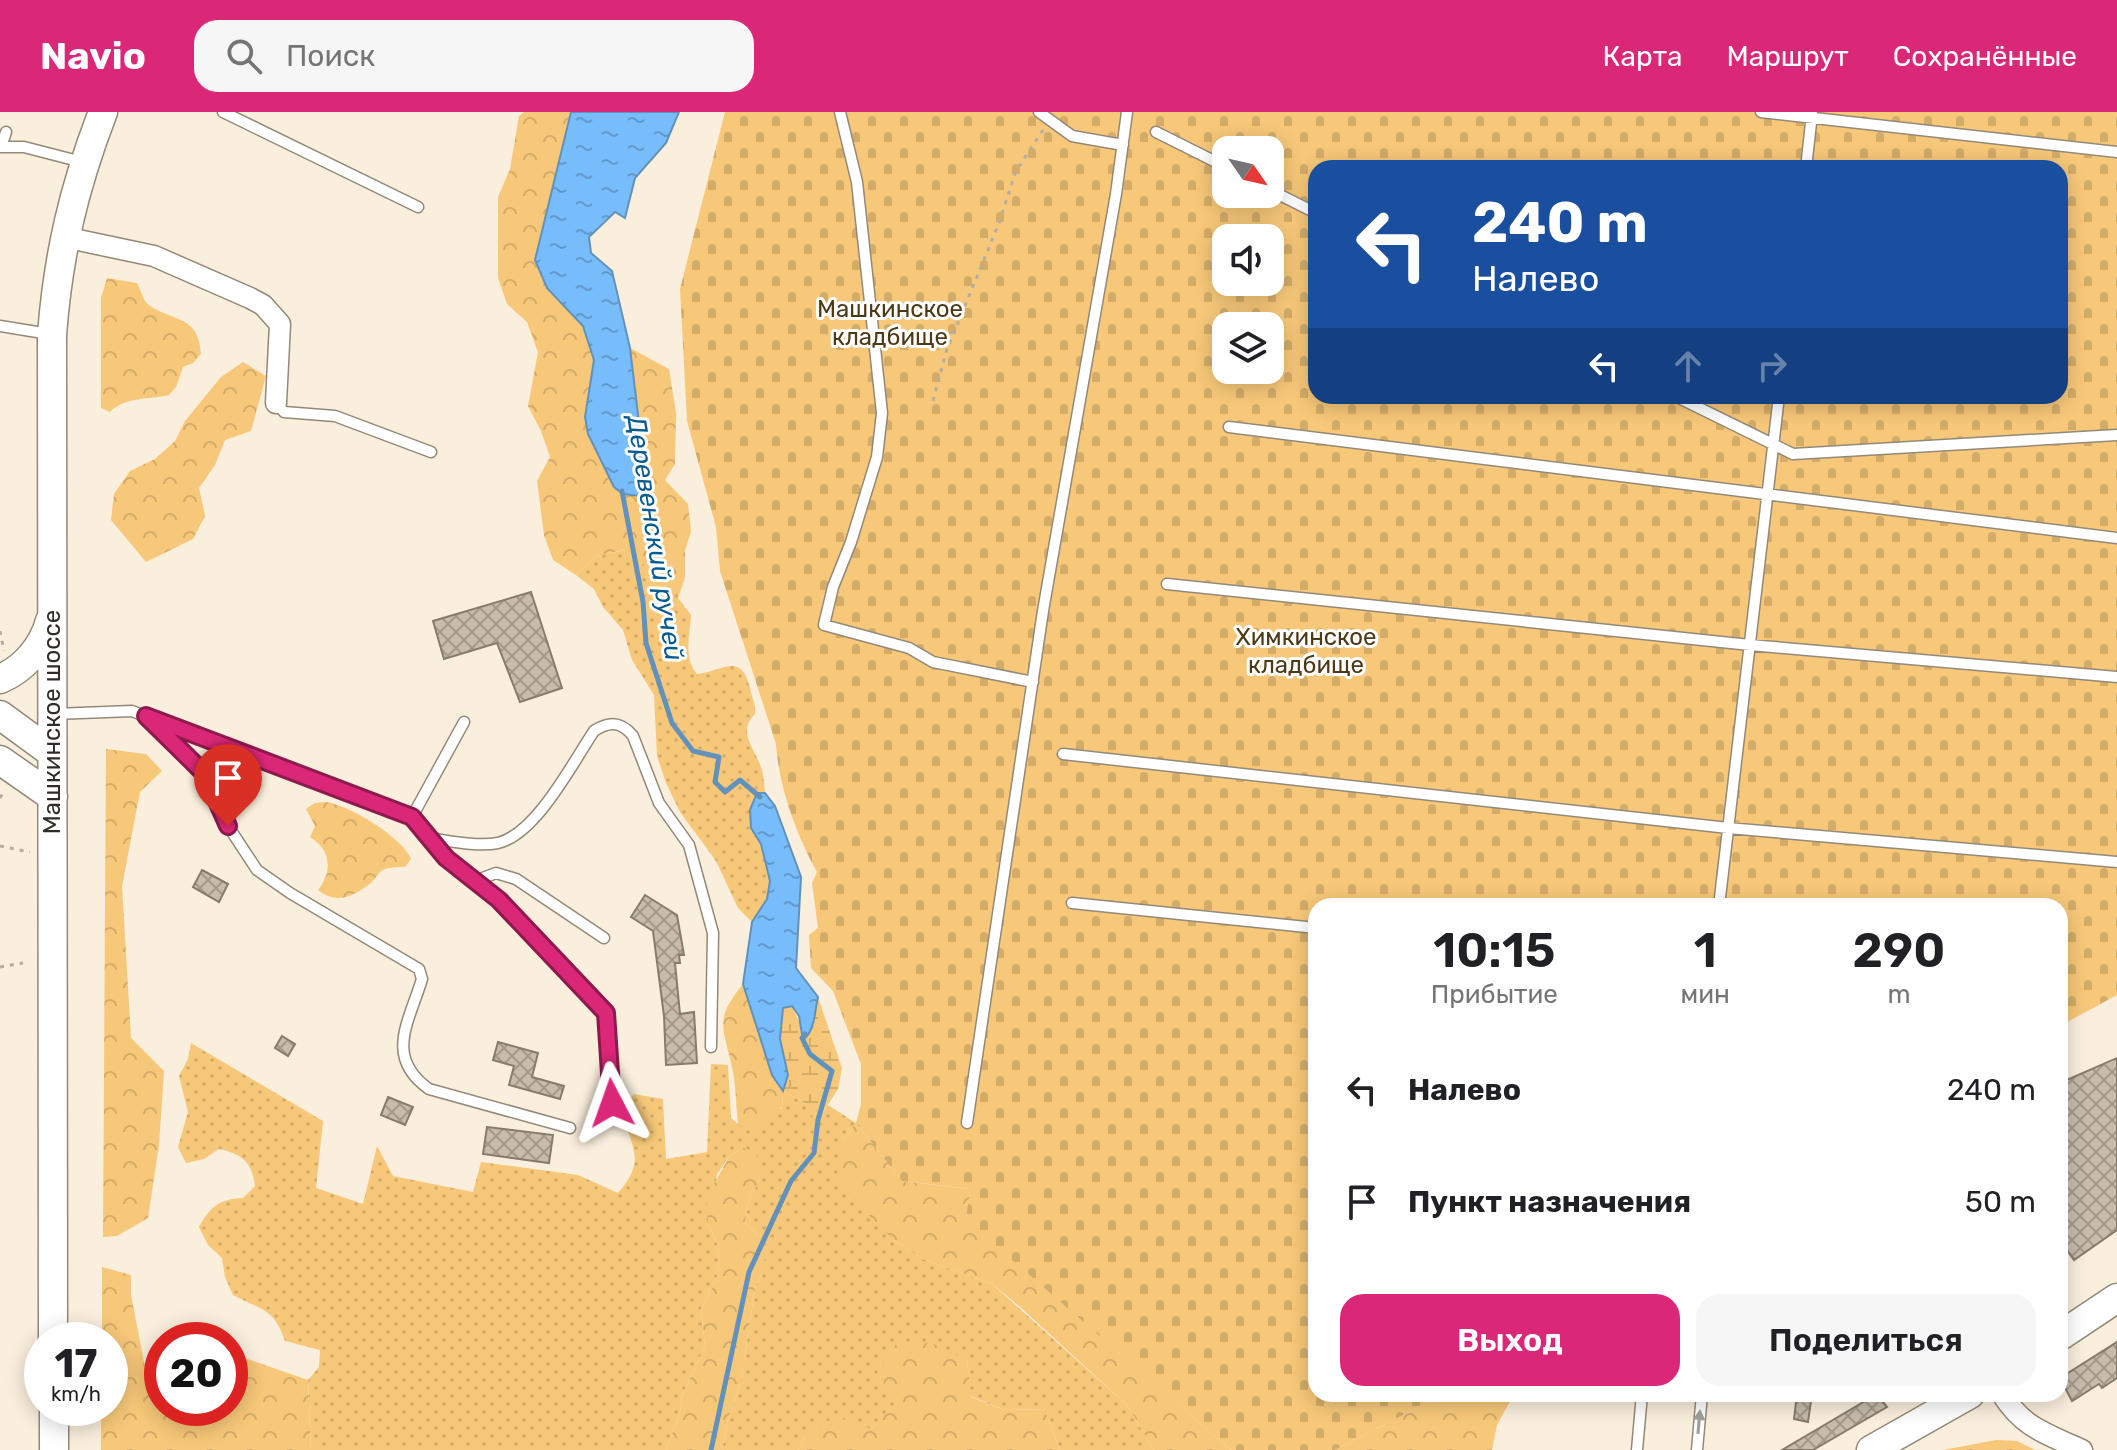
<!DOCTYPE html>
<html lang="ru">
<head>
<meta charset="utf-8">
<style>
  body { margin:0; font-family:Rubik,sans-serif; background:#f6f6f6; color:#202124; height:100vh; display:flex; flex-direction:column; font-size:30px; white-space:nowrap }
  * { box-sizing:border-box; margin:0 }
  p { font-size:26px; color:#757577 }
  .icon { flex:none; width:44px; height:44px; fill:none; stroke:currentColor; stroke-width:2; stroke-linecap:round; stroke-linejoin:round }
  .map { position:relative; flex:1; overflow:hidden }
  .panel { position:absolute; left:1308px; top:786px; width:760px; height:504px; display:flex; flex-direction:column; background:#fff; border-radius:24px; box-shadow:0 4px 20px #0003 }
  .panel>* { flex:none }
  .hud { position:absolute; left:1308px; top:48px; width:760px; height:244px; border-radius:24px; box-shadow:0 4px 20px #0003; background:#1a4fa0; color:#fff; overflow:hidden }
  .needle { width:52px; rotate:124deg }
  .buttons { position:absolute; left:1212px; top:24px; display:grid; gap:16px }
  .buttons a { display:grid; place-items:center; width:72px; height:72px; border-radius:16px; background:#fff; box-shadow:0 4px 20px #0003; font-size:40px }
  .speed { position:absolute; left:24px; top:1210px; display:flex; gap:16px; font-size:40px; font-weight:700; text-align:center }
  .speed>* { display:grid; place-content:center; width:104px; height:104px; border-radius:50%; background:#fff; box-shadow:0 4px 20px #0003; line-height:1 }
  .speed small { font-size:20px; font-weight:400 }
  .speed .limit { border:12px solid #d22; background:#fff; color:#111 }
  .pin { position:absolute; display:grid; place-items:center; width:68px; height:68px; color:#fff; margin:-82px -34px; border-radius:50% 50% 50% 0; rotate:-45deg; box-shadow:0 0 8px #0007 }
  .pin .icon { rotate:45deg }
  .me { position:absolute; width:88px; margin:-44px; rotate:356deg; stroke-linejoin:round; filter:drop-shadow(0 0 6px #0008) }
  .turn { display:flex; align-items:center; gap:28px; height:168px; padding:0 32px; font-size:36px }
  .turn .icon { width:104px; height:104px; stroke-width:2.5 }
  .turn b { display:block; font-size:56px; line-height:68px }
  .lanes { display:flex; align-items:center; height:76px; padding:0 32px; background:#0003; justify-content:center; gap:40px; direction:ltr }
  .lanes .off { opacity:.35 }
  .eta { display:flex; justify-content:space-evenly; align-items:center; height:136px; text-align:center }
  .eta b { font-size:48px; font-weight:600; line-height:56px }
  .button { display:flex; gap:16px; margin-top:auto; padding:16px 32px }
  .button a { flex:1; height:92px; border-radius:24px; background:#db2777; color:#fff; font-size:32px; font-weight:600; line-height:92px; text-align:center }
  .button a+a { background:#f6f6f6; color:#202124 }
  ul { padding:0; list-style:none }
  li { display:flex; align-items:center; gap:24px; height:112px; padding:0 32px }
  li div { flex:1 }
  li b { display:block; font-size:30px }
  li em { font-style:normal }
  header { display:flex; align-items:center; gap:48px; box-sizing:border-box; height:112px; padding:0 40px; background:#db2777; color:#fff }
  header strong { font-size:38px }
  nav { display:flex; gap:44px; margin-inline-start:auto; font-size:28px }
  .search { width:560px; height:72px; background:#f6f6f6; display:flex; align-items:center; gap:20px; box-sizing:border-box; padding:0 28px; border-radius:24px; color:#757577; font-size:30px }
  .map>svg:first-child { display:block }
  .grass { fill:url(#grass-dots) }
  .forest { fill:url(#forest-crowns) }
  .wetland { fill:url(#wetland-marsh) }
  .cemetery { fill:url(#cemetery-stones); fill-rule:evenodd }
  .water { fill:url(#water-ripples); stroke:#6292bb; stroke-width:2 }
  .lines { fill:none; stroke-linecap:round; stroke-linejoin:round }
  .stream { stroke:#6292bb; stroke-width:5 }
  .building { fill:url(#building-cross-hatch); stroke:#877c6c; stroke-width:2 }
  .lane-casing { stroke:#938978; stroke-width:13 }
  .street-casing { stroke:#938978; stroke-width:23 }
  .secondary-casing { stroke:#938978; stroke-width:31 }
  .path { stroke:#b7ad9f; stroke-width:3; stroke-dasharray:4 6; stroke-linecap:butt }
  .lane { stroke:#fff; stroke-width:10 }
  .street { stroke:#fff; stroke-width:20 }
  .secondary { stroke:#fff; stroke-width:28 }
  .oneway { fill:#a2a09d }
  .route-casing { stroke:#8e194d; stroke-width:20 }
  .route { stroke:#db2777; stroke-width:14 }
  .labels { text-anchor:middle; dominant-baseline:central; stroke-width:6; stroke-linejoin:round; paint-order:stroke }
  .park-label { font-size:24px; fill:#4d3916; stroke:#fff }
  .street-label { font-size:24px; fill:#312d26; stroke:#fff }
  .water-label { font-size:26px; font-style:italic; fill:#085a92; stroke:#fff }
</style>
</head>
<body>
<header>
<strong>Navio</strong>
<div class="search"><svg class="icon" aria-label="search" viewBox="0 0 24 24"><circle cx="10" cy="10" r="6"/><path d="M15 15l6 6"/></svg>Поиск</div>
<nav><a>Карта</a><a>Маршрут</a><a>Сохранённые</a></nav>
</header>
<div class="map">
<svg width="2117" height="1338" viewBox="0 0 2117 1338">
  <defs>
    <pattern id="grass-dots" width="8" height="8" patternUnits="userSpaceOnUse" patternTransform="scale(2)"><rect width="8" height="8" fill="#f7c879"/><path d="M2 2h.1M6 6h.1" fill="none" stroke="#d4ac68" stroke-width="1.8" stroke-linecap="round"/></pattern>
    <pattern id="forest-crowns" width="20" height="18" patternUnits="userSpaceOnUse" patternTransform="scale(2)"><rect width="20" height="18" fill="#f7c879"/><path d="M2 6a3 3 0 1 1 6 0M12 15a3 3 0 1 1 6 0" fill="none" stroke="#d4ac68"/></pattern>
    <pattern id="wetland-marsh" width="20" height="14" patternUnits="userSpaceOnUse" patternTransform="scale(2)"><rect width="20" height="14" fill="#f7c879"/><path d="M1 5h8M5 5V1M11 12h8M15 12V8" fill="none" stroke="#d4ac68"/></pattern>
    <pattern id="cemetery-stones" width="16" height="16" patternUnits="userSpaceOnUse" patternTransform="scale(2)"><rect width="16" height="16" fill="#f7c879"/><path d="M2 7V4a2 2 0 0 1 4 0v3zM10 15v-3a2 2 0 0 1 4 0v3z" fill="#d4ac68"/></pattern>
    <pattern id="water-ripples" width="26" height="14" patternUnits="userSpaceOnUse" patternTransform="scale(2)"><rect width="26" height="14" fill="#77bdfb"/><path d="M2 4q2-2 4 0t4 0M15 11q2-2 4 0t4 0" fill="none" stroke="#629acb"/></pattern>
    <pattern id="building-cross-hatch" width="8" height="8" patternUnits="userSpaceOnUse" patternTransform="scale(2)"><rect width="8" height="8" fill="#c7bcab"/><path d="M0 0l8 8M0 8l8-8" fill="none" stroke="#a2998b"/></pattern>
  </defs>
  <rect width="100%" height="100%" fill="#faeedc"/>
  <path class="grass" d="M624,438L645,453L658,477L685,466L678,486L691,503C690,523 683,546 697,562C723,559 741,539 750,576C752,586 756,592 755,602C737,620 754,635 761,655C764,663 764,673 765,681H757L750,698L751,716L761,732L770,768L767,787L752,810L738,796L716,749L680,700L666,671L657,644L654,583L632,548L623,518L603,495L594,477L576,463L597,444Z
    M191,931L323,1009L316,1076L363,1092L377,1034L393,1064L473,1080L481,1050L578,1063L618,1081C649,1045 629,1036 622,996L634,982L663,987L666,1047L707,1040L711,952L728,953L731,1006L738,1012L782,996L783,979L805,991L818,1008L828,993L856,1011L843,1029L893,1128L923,1147L992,1172L1127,1293L1154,1338H1060L1044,1297L1004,1298L970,1284L967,1248L897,1291L871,1317L805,1324L798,1338H722L728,1307L741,1269L755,1176L763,1159L758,1123L745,1111L748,1091L760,1066L742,1035L729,1045L717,1062L709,1114L717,1130L719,1148L717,1166L701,1197L705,1234L682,1284L680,1301L666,1338H311L308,1268L319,1255L320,1238L285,1229C274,1196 261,1198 233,1183L225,1165L222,1146L208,1133L199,1115C210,1095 219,1087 243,1086L255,1074C252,1050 242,1042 219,1037L204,1047L186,1051L178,1035L188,1000L179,964L188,947Z"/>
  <path class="forest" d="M524,0H571L535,148L547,176L583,214L594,248L585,305L645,361L630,236L669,257L676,301L675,352L665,368L688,392L691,419L685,439V466L658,477L645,453L623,438L597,444L576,463L553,448L544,423L537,369L550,345L541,319L528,294L538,240L527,210L507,192L498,166V85L510,57L519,4Z
    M107,166L137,171C141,178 143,189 149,193C173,210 199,203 201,242L193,251L183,255L176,275L169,283C150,288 125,284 110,300L101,296V186Z
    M243,250L266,264L251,319L225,328L215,353L199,376L205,404L193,427L146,450L111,408L114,382L130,359L155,347L175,329L185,309L221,265Z
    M106,637L146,642L162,659L140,680L122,774L131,926L164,959L159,1033L148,1106L117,1124L103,1125Z
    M326,690C350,694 401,724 411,747L405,755C399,755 391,755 385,757C379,759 376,766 371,771C352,785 338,793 318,778C333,759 331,738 310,725L315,714L306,697L315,691Z
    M743,872L772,963L783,979L782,995L753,1021L738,1012C736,993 736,973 732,955C723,914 714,908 743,872Z
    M856,1011L902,1069L970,1077L967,1108L1231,1338H1154L1127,1293L1019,1194L992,1172L923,1147L893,1128L858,1092L837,1060L843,1029Z
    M742,1035L756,1041L762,1058L760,1066L748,1091L745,1111L758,1123L766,1139L763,1159L755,1176L741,1269L728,1307L722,1338H666L680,1301L682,1284L705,1234L701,1197L717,1166L719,1148L717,1130L709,1114L706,1096L710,1079L729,1045Z
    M102,1155L131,1163V1183L145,1255L162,1264V1296H230V1247L242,1245L308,1268L311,1338H101V1296H110V1228H102Z
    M898,1229L934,1232L967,1248L971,1285L1004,1298L1044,1297L1060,1338H798L805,1324L836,1304L871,1317L896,1291L877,1260Z
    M1444,1282H1514L1497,1313L1492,1338H1335Z
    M1996,1328L2017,1329L2035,1338H1943Z"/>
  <path class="wetland" d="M818,885L842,956L838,977L818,1008L814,1007L805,991L783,979L788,963L780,927L783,895L792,894L801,914L814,912Z"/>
  <path class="cemetery" d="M725,0H2117V883L2060,914V794H1316V1282H1444L1335,1338H1231L966,1108L970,1077L902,1069L856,1011L861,992V952L833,879L811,856L809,823L818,816L812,771L817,760C796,722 779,676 776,632L720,459L716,415L687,309L680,177ZM1226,38H1270V82H1226ZM1316,56H2060V284H1316ZM1226,126H1270V170H1226ZM1226,214H1270V258H1226Z"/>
  <path class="water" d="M571,0H679L666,31L635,66L625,106L615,100L589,125L591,141L612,159L630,236L645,361L640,384L623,382L614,375L588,322L585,305L594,248L583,214L547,176L535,148Z
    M757,681H765L775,694L801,765L796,856L818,885C814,901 816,917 803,928L799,904L792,894L783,896L780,927L788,963L783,979L772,963L743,872L752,810L767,787L770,769L761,732L751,716L750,698Z"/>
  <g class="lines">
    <path class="stream" d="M622,379L643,490L646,531L672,611L693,639L719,645L715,670L725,680L740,668L760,685
      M711,1338L749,1160L791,1069L814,1041L818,1008L832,959L810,942L802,926L805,922"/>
  </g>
  <path class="building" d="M531,480L562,576L520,590L497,531L444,547L433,509Z
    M202,758L228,772L219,790L193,775Z
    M645,783L677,803L684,843H679L680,851H675L680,902L694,900L697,951L666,953L664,904L653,819L631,805Z
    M282,924L295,932L288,944L275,936Z
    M498,930L538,941L532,965L564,974L560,987L509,973L514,954L493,948Z
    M2117,946V1118L2074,1148L2060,1128V971Z
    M388,985L413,995L405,1013L381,1003Z
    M487,1015L553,1023L549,1051L483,1042Z
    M2117,1230V1266L2102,1276L2099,1272L2072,1289L2060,1266Z
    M1797,1282H1812L1808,1310L1794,1307Z
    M1877,1282L1887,1295L1813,1338H1782Z"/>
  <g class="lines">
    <defs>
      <path id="lane" d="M223,0L418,95
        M840,0L857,70L882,301L877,345L851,430L833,475L824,513L909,536L933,550L1033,570
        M1039,0L1072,24L1123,33
        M1761,0L2117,40
        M1156,20L1226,55
        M0,35H24L82,50
        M1,35L6,20
        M1806,56L1812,2
        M1270,78L1316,101
        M0,214L49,222
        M1675,284L1793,342L2117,323
        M276,291L284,300L335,304L431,340
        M1229,315L2117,426
        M1167,472L1750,533L2117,565
        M54,602L132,599L412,705L464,610
        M146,604L205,662L228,714L257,758L290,781L419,857L422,867C409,910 384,945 429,977L570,1016
        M1063,642L1728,716L2117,750
        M412,705L446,746L499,788L606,901L612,991
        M429,726C450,729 477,735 498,731C536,722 572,652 594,619C609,609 621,609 633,624L659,691L689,733L713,821L711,935
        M475,769L496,761L516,767L604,826
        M1072,791L1316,816
        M1719,794L1779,284
        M967,1011L1043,499L1116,82L1127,0
        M1637,1338L1642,1282
        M1697,1338L1702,1282"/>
      <path id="street" d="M64,125L154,144L250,186L263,193L280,212L276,291
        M2002,1282C2023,1316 2047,1322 2082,1338"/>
      <path id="secondary" d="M0,567C24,557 43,535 50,509
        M0,603L52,641
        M0,648L53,685
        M2060,1224L2117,1186
        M53,1228L52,223C58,143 74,75 103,0
        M54,1296V1338
        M1871,1338L1970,1282"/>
    </defs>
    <use href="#lane" class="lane-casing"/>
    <use href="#street" class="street-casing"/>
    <use href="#secondary" class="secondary-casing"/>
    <path class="path" d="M933,289L946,240L999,111L1016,59L1043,18
      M0,519L4,539
      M0,686L4,679
      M0,734L30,740
      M0,855L23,851"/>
    <use href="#lane" class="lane"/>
    <use href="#street" class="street"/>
    <use href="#secondary" class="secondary"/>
  </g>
  <defs><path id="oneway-solid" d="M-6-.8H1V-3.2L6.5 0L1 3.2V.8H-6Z" transform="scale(2)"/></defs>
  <use class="oneway" href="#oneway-solid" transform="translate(1699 1310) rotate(-85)"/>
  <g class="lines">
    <defs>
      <path id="route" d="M228,714L205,662L146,604L412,705L446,746L499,788L606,901L612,991"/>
    </defs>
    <use href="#route" class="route-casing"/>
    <use href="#route" class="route"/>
  </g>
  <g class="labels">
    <g class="park-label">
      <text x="890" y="197">Машкинское<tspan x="890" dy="28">кладбище</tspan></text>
      <text x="1306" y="525">Химкинское<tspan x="1306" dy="28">кладбище</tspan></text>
    </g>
    <g class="street-label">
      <text transform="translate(52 610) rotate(-90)">Машкинское шоссе</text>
    </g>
    <g class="water-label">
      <text transform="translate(655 426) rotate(81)">Деревенский ручей</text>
    </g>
  </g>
</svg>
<div class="buttons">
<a><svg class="needle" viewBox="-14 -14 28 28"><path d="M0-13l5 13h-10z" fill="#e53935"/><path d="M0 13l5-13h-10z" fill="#757577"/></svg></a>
<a><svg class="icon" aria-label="sound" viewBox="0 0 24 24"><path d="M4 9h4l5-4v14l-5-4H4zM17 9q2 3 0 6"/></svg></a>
<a><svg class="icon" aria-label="layers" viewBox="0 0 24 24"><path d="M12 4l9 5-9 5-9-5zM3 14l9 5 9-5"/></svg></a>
</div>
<div class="speed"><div>17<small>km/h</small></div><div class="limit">20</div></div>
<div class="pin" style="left:228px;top:714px;background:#d93025"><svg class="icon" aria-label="arrive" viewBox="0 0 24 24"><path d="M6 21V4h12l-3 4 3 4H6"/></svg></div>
<svg class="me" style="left:612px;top:991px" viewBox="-20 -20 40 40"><path d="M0-17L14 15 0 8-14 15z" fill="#db2777" stroke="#fff" stroke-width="4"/></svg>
<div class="hud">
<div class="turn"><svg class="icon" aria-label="left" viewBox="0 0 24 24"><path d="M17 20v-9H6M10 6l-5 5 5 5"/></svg><div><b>240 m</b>Налево</div></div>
<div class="lanes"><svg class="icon" aria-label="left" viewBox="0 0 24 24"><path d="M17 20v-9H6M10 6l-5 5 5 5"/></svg><svg class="icon off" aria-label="ahead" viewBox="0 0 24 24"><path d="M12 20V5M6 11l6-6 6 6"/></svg><svg class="icon off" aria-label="right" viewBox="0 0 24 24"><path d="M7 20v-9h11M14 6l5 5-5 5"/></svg></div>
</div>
<section class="panel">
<div class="eta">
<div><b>10:15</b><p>Прибытие</p></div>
<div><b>1</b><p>мин</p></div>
<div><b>290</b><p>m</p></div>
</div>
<ul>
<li><svg class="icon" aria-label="left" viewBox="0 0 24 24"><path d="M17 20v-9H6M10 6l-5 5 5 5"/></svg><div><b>Налево</b></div><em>240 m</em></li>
<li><svg class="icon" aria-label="arrive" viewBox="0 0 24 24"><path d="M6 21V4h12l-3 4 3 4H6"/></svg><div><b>Пункт назначения</b></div><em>50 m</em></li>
</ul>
<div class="button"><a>Выход</a><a>Поделиться</a></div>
</section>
</div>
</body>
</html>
